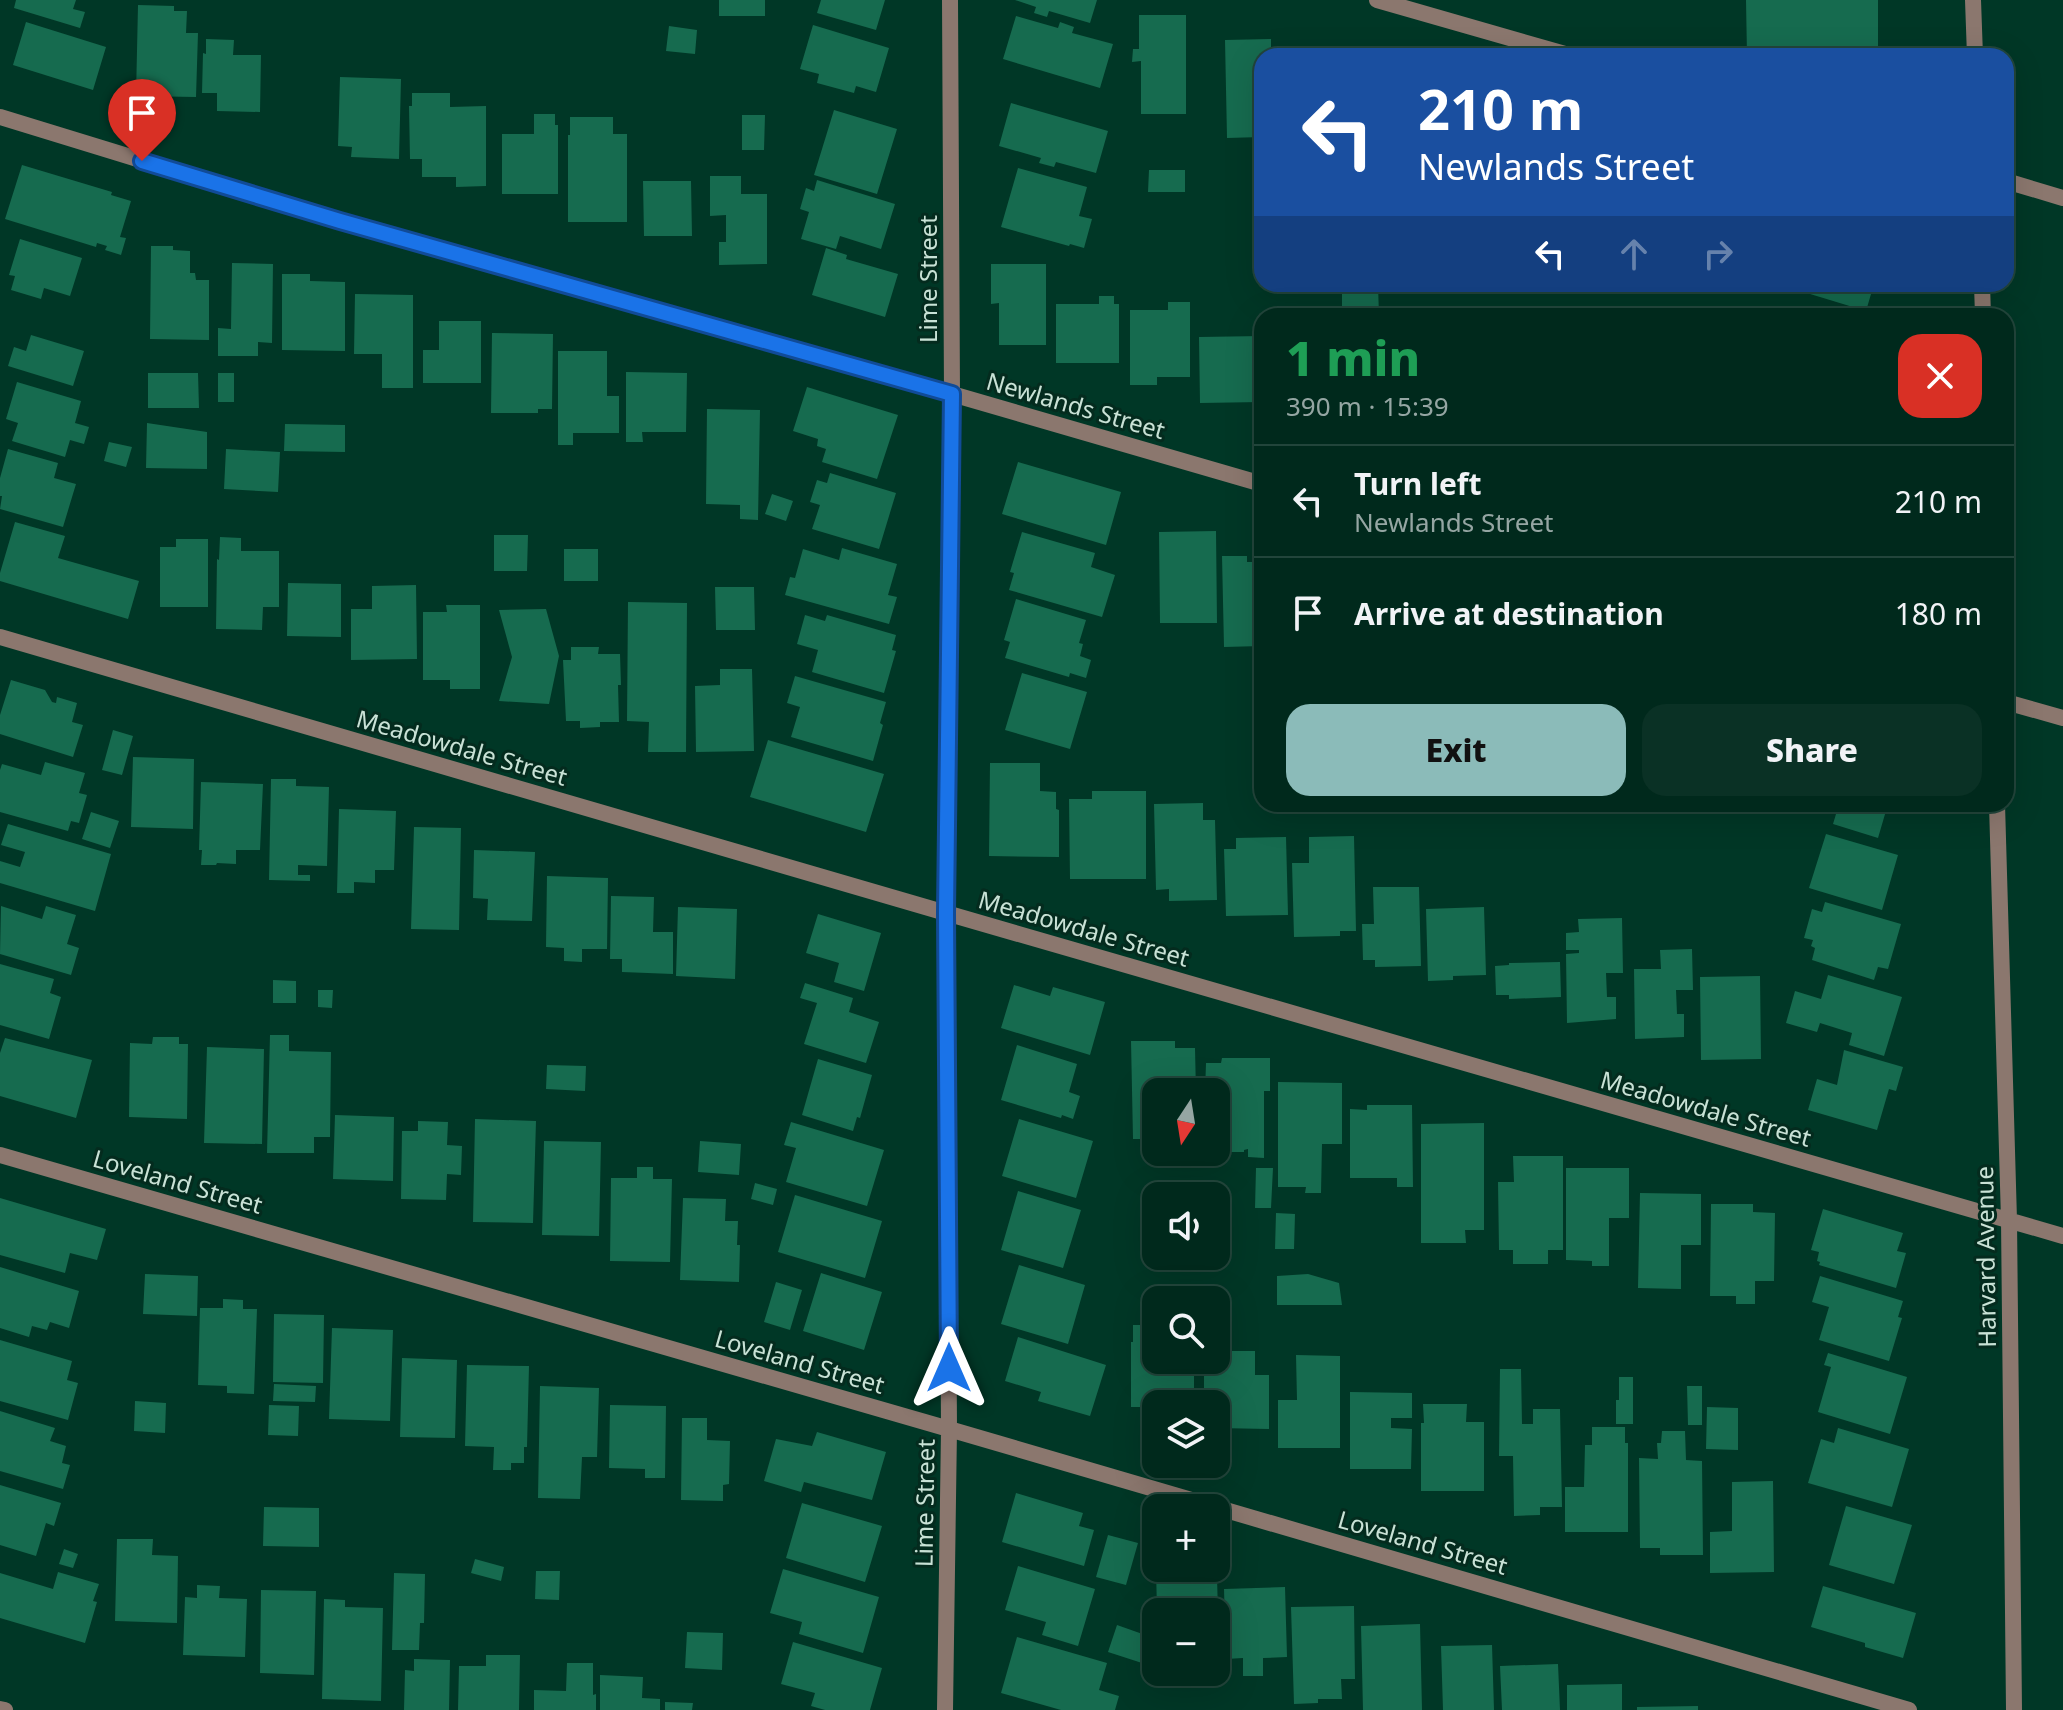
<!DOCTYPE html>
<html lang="en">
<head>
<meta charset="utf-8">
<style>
  body { margin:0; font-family:"Noto Sans",sans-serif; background:#0a3125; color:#f1f3f6; height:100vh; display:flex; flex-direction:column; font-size:30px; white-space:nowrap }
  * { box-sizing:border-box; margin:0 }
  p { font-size:26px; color:#95a6a3 }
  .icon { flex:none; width:44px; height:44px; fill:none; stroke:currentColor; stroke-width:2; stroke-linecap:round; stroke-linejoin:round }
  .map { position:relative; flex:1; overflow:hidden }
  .sheet { position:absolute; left:1254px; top:308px; width:760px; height:504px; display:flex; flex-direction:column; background:#00291c; border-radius:24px; box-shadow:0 8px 32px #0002,0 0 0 2px #22453b }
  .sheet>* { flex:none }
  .guide { position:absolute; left:1254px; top:48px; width:760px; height:244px; border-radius:24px; box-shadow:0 8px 32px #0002,0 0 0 2px #22453b; background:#1a4fa0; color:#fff; overflow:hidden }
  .needle { width:52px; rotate:192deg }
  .buttons { position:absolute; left:1142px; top:1078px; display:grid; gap:16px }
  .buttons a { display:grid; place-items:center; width:88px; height:88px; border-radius:16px; background:#00291c; box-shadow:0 8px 32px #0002,0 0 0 2px #22453b; font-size:40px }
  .pin { position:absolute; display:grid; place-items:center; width:68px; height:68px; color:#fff; margin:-82px -34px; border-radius:50% 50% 50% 0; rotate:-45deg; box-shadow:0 0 8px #0007 }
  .pin .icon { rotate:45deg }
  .me { position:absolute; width:88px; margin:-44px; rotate:0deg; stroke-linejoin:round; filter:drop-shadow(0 0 6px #0008) }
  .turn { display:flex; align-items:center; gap:28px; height:168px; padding:0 32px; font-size:36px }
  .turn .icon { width:104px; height:104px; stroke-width:2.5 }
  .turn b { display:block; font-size:56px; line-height:68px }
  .lanes { display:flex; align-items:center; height:76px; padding:0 32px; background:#0003; justify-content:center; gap:40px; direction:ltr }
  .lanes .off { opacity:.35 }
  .round { display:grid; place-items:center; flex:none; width:84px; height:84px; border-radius:24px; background:#0a3125 }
  .summary { display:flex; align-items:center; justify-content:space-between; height:136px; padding:0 32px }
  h1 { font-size:48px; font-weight:800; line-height:60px; color:#1e9e55 }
  .button { display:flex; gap:16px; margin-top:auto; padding:16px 32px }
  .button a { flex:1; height:92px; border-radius:24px; background:#8bbbb9; color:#111; font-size:32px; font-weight:800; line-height:92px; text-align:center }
  .button a+a { background:#0a3125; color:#f1f3f6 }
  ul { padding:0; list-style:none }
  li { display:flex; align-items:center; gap:24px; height:112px; padding:0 32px; border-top:2px solid #22453b }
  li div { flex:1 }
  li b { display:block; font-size:30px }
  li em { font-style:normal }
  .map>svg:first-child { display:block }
  .building { fill:#166b4f }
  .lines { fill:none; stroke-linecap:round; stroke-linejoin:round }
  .minor { stroke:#8b776e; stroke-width:16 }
  .route-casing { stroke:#114b97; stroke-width:20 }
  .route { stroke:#1a73e8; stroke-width:14 }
  .labels { text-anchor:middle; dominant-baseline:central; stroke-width:6; stroke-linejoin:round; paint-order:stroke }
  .street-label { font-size:24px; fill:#c9e2d6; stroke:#042b1e }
</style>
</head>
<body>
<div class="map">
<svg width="2063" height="1710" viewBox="0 0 2063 1710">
  <rect width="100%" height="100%" fill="#003726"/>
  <path class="building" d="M16,0H76L73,9L85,12L80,28L14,8Z
    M719,0H765V16H719Z
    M821,0H885L876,30L817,13Z
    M1015,0H1097L1090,23L1049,11L1047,17L1034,13L1036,7Z
    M1746,0H1878V56H1747Z
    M138,5L174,6V11H187L186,33H198L196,97L136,96Z
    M1139,15H1186V114H1141V61L1132,62L1133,49H1139Z
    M1016,16L1058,28L1060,22L1074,27L1072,33L1113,44L1100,88L1003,59Z
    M26,22L106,47L93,90L13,65Z
    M813,25L889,48L876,92L856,86L854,93L817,83L819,74L800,69Z
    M669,26L697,30L695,54L666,51Z
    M206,39L234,40L233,55H261L260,112L217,111V93H202L203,53L206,54Z
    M1271,39V56H1262V137L1227,138L1225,40Z
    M340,77L401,79L399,159L351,157L352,147L338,146Z
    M412,93H450V107L486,106V186L456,187V177H422V159H410L409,106H412Z
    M1011,103L1108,131L1096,173L1056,162L1054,167L1039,163L1041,158L999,146Z
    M834,110L897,129L877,194L814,175Z
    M534,114H555V125H558V194H502V134H534Z
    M742,115H765L764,150H742Z
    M570,117H613V134H627V222H568V135H570Z
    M22,165L112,192L111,195L131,201L120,237L126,238L121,255L105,250L107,246L97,243L96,247L5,219Z
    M1018,168L1087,187L1079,216L1092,219L1084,248L1070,244L1069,246L1001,227Z
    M1149,170H1185V192H1148Z
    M710,176H741V194H767V264L719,265V242H726V215L710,216Z
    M817,180L895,204L881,249L840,236L836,249L801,239L809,212L800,209L806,188L814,191Z
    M643,181H691L692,236H644Z
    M20,239L82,258L70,296L44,288L41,299L11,290L15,276L9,275Z
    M151,246H173V250L190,251V273H195L196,280H209V340L150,339Z
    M826,248L847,255L846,259L898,274L885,317L812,295Z
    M232,263L273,264L272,343L258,342V356H218V328L231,329Z
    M991,264H1046V345H999V303L991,304Z
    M282,274H310V281L345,282V351L282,350Z
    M1342,284H1378L1379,316H1342Z
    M1777,284H1874L1866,311Z
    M355,294L413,295V388H382V354H354Z
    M1099,296H1114V304H1119V363H1056V304H1099Z
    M1168,302H1190V377H1157V385H1130V310H1168Z
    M439,321H481V383H423V350H439Z
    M492,333L553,334L552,409H538V413H491Z
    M31,335L84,351L73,386L8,366L14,347L26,351Z
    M1262,336V402L1200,403L1199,337Z
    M558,351H607V396H619V433H573V445H558Z
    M626,372L687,373L686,432H642L643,442H626Z
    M148,373H198L199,408H148Z
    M218,373H234V402H218Z
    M17,382L81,401L75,423L89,427L84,444L70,440L65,457L12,441L18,423L6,419Z
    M807,387L898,415L877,479L822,462L826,449L817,446L818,439L793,431Z
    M707,409L760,410L758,520L740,519V505L706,504Z
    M147,423L207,432V469L146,468Z
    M285,424L345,425V452L284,451Z
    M109,442L132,447L126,467L104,461Z
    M8,449L58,463L54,478L76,484L63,527L0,509L2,496H0V478Z
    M226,449L280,452L278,492L224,489Z
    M1018,462L1121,492L1106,545L1002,514Z
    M830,473L896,493L879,549L812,529L820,505L810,502L817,480L827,483Z
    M772,494L793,501L786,521L765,514Z
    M15,522L65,536L58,558L139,581L128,619L0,581V573Z
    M1216,531L1217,623H1160L1159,532Z
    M1022,532L1095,553L1091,567L1115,575L1102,617L1009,590L1014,573L1010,572Z
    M494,535H528L527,571H494Z
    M220,537L241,538V551H279V607H263L262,630L216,629L217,559L219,560Z
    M176,539H208V607H160V547H176Z
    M842,548L897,564L888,595L897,597L889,624L785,595L790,577L795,578L803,549L839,560Z
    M564,549H598V581H564Z
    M1222,556H1247V562H1262V646L1224,647Z
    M288,583L341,584V637L287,636Z
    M416,585L417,659L351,660V609H372V586Z
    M715,587H754L755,630H716Z
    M1016,599L1086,620L1079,643L1083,644L1080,656L1091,660L1086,678L1070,673L1069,677L1005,658L1010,642L1004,640Z
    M628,602L687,603L686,752H648L649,722L627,721Z
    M446,605H480V689H450V680H423V612H447Z
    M546,609L559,656L549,704L499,701L512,657L499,610Z
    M805,615L825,621L827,615L896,635L892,650L896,651L884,693L812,672L818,650L797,644Z
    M571,647H599L598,654H620L621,685H618L619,722H600V727L580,728V721H566L563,660H571Z
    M720,669H752L754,751L696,752L695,686L720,685Z
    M1022,673L1087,692L1070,749L1005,730Z
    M795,676L886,702L880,723L883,725L873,761L791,737L800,707L787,703Z
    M11,680L45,690L52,702L56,703L57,697L77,703L72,722L83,725L73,757L0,734V715Z
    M113,730L133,736L122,775L102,770Z
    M768,740L884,774L866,832L750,797Z
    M133,757L194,759L193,829L131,827Z
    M45,762L85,773L79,793L87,795L79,823L71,821L68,831L0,812V770L2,764L41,775Z
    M990,763H1040V791L1056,792V809L1059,810V857L989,856Z
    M271,779H296V786L329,787L327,866L298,865V875H310V881L269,880Z
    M201,782L263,784L260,850H236V864L217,863L216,865H201L202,850H199Z
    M1092,791H1146V879H1070L1069,799H1092Z
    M1203,803V820H1215L1217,900L1169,901V889L1156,890L1154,804Z
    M1824,804H1888L1878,838L1833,824L1836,814L1822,810Z
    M339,809L396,811L394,870H375V883L354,882V893H337Z
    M91,812L119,821L110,848L82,839Z
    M8,824L111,854L95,911L0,883V861L20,867L25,852L1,845Z
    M414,827L461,828L459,930L411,929Z
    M1826,834L1898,855L1882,910L1809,888Z
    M1354,836L1356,931H1340V936L1294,937L1292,863H1309V837Z
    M1286,837L1288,915L1226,916L1224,849H1236V838Z
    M474,850L535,852L532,921L487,920L488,899L473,898Z
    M547,876L608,878L607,949H582V962L564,961V948L546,947Z
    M1373,887H1419L1421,966L1375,967V960H1363L1362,924H1374Z
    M611,896L654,897L653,932H673V974L622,972V959H610Z
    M1825,902L1901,924L1888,969L1878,967L1874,980L1812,960L1815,948L1811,946L1813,940L1804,938L1812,909L1822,912Z
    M1,906L42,919L46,906L76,915L67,944L79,948L71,975L0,954Z
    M678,907L737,909L735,979L676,976Z
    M1484,907L1486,975L1453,976V980L1428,981L1426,909Z
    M818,914L881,933L864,991L834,982L839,963L806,953Z
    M1622,918L1623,973H1606L1607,997H1616V1019L1567,1023L1566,954L1579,953V950H1566V933L1579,932L1578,919Z
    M1692,949L1693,990H1676L1677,1014H1684V1037L1635,1039L1634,969H1661L1660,950Z
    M1560,962L1561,997L1509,999V995H1496L1495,966L1509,965V963Z
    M0,964L54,979L50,993L61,997L49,1039L0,1025Z
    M1828,975L1902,997L1884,1056L1849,1045L1852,1033L1820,1023L1817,1032L1786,1023L1795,991L1821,999Z
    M1760,976L1761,1059L1701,1060L1700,977Z
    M273,980L296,981V1003H273Z
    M805,983L853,998L849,1012L879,1022L866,1063L804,1044L817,1003L800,998Z
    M1014,985L1050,996L1053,987L1105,1002L1090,1055L1001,1028Z
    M318,990H333L332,1008L318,1007Z
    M270,1035H289V1051L331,1052L330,1137H314V1153H267Z
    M153,1037H179V1044H188L187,1119L129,1117L130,1043L152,1044Z
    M5,1038L92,1060L76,1118L0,1096V1053Z
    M1131,1041H1175V1048H1195L1196,1092H1156V1139H1133Z
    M1017,1045L1077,1064L1069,1092L1080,1096L1073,1119L1062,1115L1061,1118L1001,1100Z
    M207,1047L264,1049L262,1144L204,1143Z
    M1844,1050L1903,1067L1896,1091L1889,1089L1877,1130L1808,1110L1817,1079L1837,1085Z
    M1222,1058H1270V1091H1264V1158L1248,1157V1149L1244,1150V1152H1218L1219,1137H1216V1092H1205L1206,1063H1221Z
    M818,1059L872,1075L860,1118L857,1117L853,1131L802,1115Z
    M547,1065L586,1066L585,1091L546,1089Z
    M1278,1082L1342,1083V1144H1322L1321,1193H1305L1306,1187H1278Z
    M1367,1105H1412L1413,1187H1397V1178H1350V1109L1367,1110Z
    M335,1115L394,1117L393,1181L333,1179Z
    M475,1119L536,1121L533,1223L473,1222Z
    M1019,1119L1093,1141L1076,1198L1002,1176Z
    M418,1121L448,1122L447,1145L462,1146L461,1175L447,1174L446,1200L401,1199L402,1131H418Z
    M791,1122L884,1150L867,1206L786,1182L796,1148L784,1145Z
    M1484,1123V1230H1465L1466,1243H1421V1124Z
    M544,1141L601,1142L599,1236L542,1235Z
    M700,1141L741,1144L739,1175L698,1172Z
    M1513,1156H1563V1250H1548V1264H1513V1250H1499L1498,1182H1514Z
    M637,1167H653V1179H672L670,1262L610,1261L611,1178H637Z
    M1256,1168H1273L1271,1208H1255Z
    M1566,1168H1629V1218H1609V1266H1592V1261L1566,1260Z
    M755,1183L777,1189L773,1205L751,1199Z
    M1018,1191L1081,1210L1063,1268L1001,1250Z
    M1640,1193L1701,1194V1245H1681V1289L1638,1288Z
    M795,1195L882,1221L865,1278L778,1252Z
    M0,1198L106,1229L97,1260L70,1253L65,1273L0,1255Z
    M683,1198L726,1199L725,1221H738L737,1245H740L739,1282L680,1280Z
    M1711,1204H1753V1212L1775,1213L1774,1281H1755V1304H1736V1296H1710Z
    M1823,1209L1903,1233L1897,1251L1906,1253L1896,1288L1819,1265L1820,1262L1817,1261L1819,1252L1811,1250Z
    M1276,1213L1295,1214L1294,1249H1275Z
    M1019,1265L1085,1285L1068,1344L1001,1324Z
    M0,1267L79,1291L69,1328L50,1322L47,1330L32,1326L29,1337L0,1328Z
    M821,1273L882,1292L864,1350L803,1331Z
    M145,1274L198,1276L197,1316L143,1314Z
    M1308,1274L1339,1283L1342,1305H1277V1276Z
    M1820,1276L1903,1301L1898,1317L1902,1318L1889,1361L1819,1340L1829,1307L1812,1302Z
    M776,1282L802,1290L790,1330L764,1322Z
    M223,1299L243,1300V1309H257L254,1394L227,1393V1386L198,1385L200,1308H223Z
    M274,1314L324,1315L323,1383L273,1382Z
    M1133,1325H1156V1360H1194V1404H1156V1407H1131V1342H1133Z
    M332,1328L393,1330L390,1421L329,1419Z
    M1018,1337L1106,1365L1090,1416L1038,1401L1041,1392L1005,1381Z
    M0,1340L72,1361L67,1380L78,1383L68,1420L0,1401Z
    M1216,1351H1255V1375H1269V1429L1216,1428V1404H1204V1360H1216Z
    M1828,1353L1907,1377L1890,1434L1818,1412L1831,1367L1824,1365Z
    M1296,1355L1340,1356V1448H1278V1400H1297Z
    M402,1358L457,1360L455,1438L400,1437Z
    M467,1365L529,1366L527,1447H524V1463H511V1470H493L494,1447L465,1446Z
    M1500,1369H1521L1522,1424H1533V1409H1560L1562,1507H1540V1515L1514,1516L1513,1456H1499Z
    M1619,1377H1633V1424H1616V1400H1619Z
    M274,1384L316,1386L315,1402L273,1401Z
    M540,1386L599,1388L597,1457H582L580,1499L538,1498Z
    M1687,1386H1702V1425H1688Z
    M1350,1392L1412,1393V1418H1391V1428L1412,1429L1411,1469H1350Z
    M135,1401L166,1403L165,1433L134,1431Z
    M1423,1404H1467L1466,1422H1484V1491H1421V1423H1424Z
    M269,1405L299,1406L298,1436L268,1435Z
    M610,1405L666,1406L665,1478H645V1469L609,1468Z
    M1707,1407L1738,1408V1450L1706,1449Z
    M0,1411L55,1428L50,1441L66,1446L62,1463L70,1465L63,1489L0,1471Z
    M682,1418H707V1440L730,1441L729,1484L723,1485V1501L681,1500Z
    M1592,1427H1625V1443H1628V1532H1565V1487H1584L1585,1445H1592Z
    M1838,1428L1909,1449L1892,1507L1808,1483L1821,1439L1834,1443Z
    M1662,1431H1685L1686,1460L1702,1461L1703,1555H1660V1548H1640L1639,1458L1658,1459L1657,1443H1661Z
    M817,1432L886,1452L872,1500L804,1482L801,1492L764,1481L776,1439L812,1446Z
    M1773,1481L1774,1572L1710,1573V1532L1732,1531V1482Z
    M0,1485L61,1503L54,1526L46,1523L36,1556L0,1545Z
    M1016,1493L1083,1513L1079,1526L1094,1530L1084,1566L1002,1542Z
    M802,1503L882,1526L865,1582L786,1558Z
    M1846,1506L1912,1525L1894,1584L1829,1565Z
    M264,1507L319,1508V1547L263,1546Z
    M1108,1535L1138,1543L1126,1585L1096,1577Z
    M117,1539H153L152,1555L178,1556L177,1623L115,1621Z
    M64,1549L78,1554L73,1568L59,1564Z
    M475,1559L504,1567L501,1581L471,1573Z
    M1018,1566L1095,1589L1078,1646L1042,1635L1046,1622L1005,1610Z
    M1156,1568H1201L1202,1577H1217L1218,1612H1157Z
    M783,1569L879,1597L863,1653L799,1634L802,1622L770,1613Z
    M536,1571H560L559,1600L535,1599Z
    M58,1572L99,1584L93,1601L97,1602L85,1643L0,1618V1573L53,1589Z
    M394,1573L425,1574L424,1623H420L419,1650H392Z
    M197,1585L220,1586L219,1598L247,1599L245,1657L183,1655L185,1597L197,1598Z
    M1823,1586L1916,1613L1903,1658L1865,1647V1643L1811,1627Z
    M1285,1587L1287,1657L1263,1658V1676H1243V1658L1226,1659L1224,1589Z
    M261,1590L316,1591L314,1675L260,1673Z
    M324,1599L345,1600V1607L383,1608L381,1701L322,1699Z
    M1354,1606L1355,1679H1341L1342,1699H1318V1703L1294,1704L1291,1607Z
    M1420,1624L1422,1710H1363L1361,1626Z
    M1117,1625L1151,1637L1142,1663L1108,1652Z
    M687,1632L723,1633L722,1670L685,1668Z
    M1017,1637L1107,1663L1099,1690L1119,1696L1115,1710H1061L1001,1693Z
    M793,1642L882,1668L870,1710H825L811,1706L815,1693L781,1684Z
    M1492,1645L1494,1710H1443L1441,1646Z
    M486,1655H520L519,1710H458L459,1666H486Z
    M414,1659L450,1660L449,1710H404L405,1670L414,1671Z
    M567,1663H593V1695L596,1694V1710H534V1690L566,1691Z
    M1558,1664L1560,1710H1502L1500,1666Z
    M600,1675L643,1677L642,1698L660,1699V1710H600Z
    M1622,1684V1710H1567V1685Z
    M665,1702L693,1703L692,1710H665Z
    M1698,1706V1710H1637V1707Z"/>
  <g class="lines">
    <path class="minor" d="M1377,0L1572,56
      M1973,0L1975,56
      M0,117L340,221L952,394L1262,484
      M2006,181L2063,198
      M1982,284L1983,316
      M0,637L946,913L2063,1236
      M2006,702L2063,718
      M1997,804L2009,1220L2014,1710
      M0,1155L949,1429L1909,1710
      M0,1709L5,1710
      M945,1710L949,1429L946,913L952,394L950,0"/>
  </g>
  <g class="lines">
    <defs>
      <path id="route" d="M142,161L340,221L952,394L946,913L949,1368"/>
    </defs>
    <use href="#route" class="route-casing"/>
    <use href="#route" class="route"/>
  </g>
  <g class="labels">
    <g class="street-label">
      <text transform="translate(927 279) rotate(-90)">Lime Street</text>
      <text transform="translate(1076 405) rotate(16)">Newlands Street</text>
      <text transform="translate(462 747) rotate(16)">Meadowdale Street</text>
      <text transform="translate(1084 928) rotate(16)">Meadowdale Street</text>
      <text transform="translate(1706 1108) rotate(16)">Meadowdale Street</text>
      <text transform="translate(178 1181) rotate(16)">Loveland Street</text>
      <text transform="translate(1985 1257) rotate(-91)">Harvard Avenue</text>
      <text transform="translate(800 1361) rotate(16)">Loveland Street</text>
      <text transform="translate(924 1503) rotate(-89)">Lime Street</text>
      <text transform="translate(1423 1542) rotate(16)">Loveland Street</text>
    </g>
  </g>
</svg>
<div class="buttons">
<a><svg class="needle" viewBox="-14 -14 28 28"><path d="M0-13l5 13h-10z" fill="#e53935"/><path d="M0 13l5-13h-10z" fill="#95a6a3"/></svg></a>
<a><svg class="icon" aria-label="sound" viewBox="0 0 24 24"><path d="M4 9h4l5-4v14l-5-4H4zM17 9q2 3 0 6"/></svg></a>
<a><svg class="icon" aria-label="search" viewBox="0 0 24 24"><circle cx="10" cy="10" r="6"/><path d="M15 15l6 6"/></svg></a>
<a><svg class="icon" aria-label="layers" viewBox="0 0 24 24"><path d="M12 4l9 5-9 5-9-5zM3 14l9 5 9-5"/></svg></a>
<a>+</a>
<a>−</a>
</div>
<div class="pin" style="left:142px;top:161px;background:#d93025"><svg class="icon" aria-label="arrive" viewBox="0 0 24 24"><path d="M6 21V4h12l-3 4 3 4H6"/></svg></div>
<svg class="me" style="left:949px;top:1368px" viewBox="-20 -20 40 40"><path d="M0-17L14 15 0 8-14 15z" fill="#1a73e8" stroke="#fff" stroke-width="4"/></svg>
<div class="guide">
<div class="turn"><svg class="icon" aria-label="left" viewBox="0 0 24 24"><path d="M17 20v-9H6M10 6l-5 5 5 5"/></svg><div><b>210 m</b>Newlands Street</div></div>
<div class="lanes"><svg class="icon" aria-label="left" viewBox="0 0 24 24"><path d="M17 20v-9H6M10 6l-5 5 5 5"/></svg><svg class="icon off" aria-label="ahead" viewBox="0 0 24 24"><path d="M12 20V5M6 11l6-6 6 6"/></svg><svg class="icon off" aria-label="right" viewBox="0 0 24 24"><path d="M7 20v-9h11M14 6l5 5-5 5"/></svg></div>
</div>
<section class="sheet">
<div class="summary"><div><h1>1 min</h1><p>390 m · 15:39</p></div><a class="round" style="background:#d93025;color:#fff"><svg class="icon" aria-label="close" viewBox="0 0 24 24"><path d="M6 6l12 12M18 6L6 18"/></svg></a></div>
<ul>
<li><svg class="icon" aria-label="left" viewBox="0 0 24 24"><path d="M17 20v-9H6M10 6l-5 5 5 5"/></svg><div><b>Turn left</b><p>Newlands Street</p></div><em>210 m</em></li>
<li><svg class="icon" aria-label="arrive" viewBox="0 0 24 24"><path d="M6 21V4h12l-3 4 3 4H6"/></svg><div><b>Arrive at destination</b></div><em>180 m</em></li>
</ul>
<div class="button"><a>Exit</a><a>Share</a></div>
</section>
</div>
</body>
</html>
